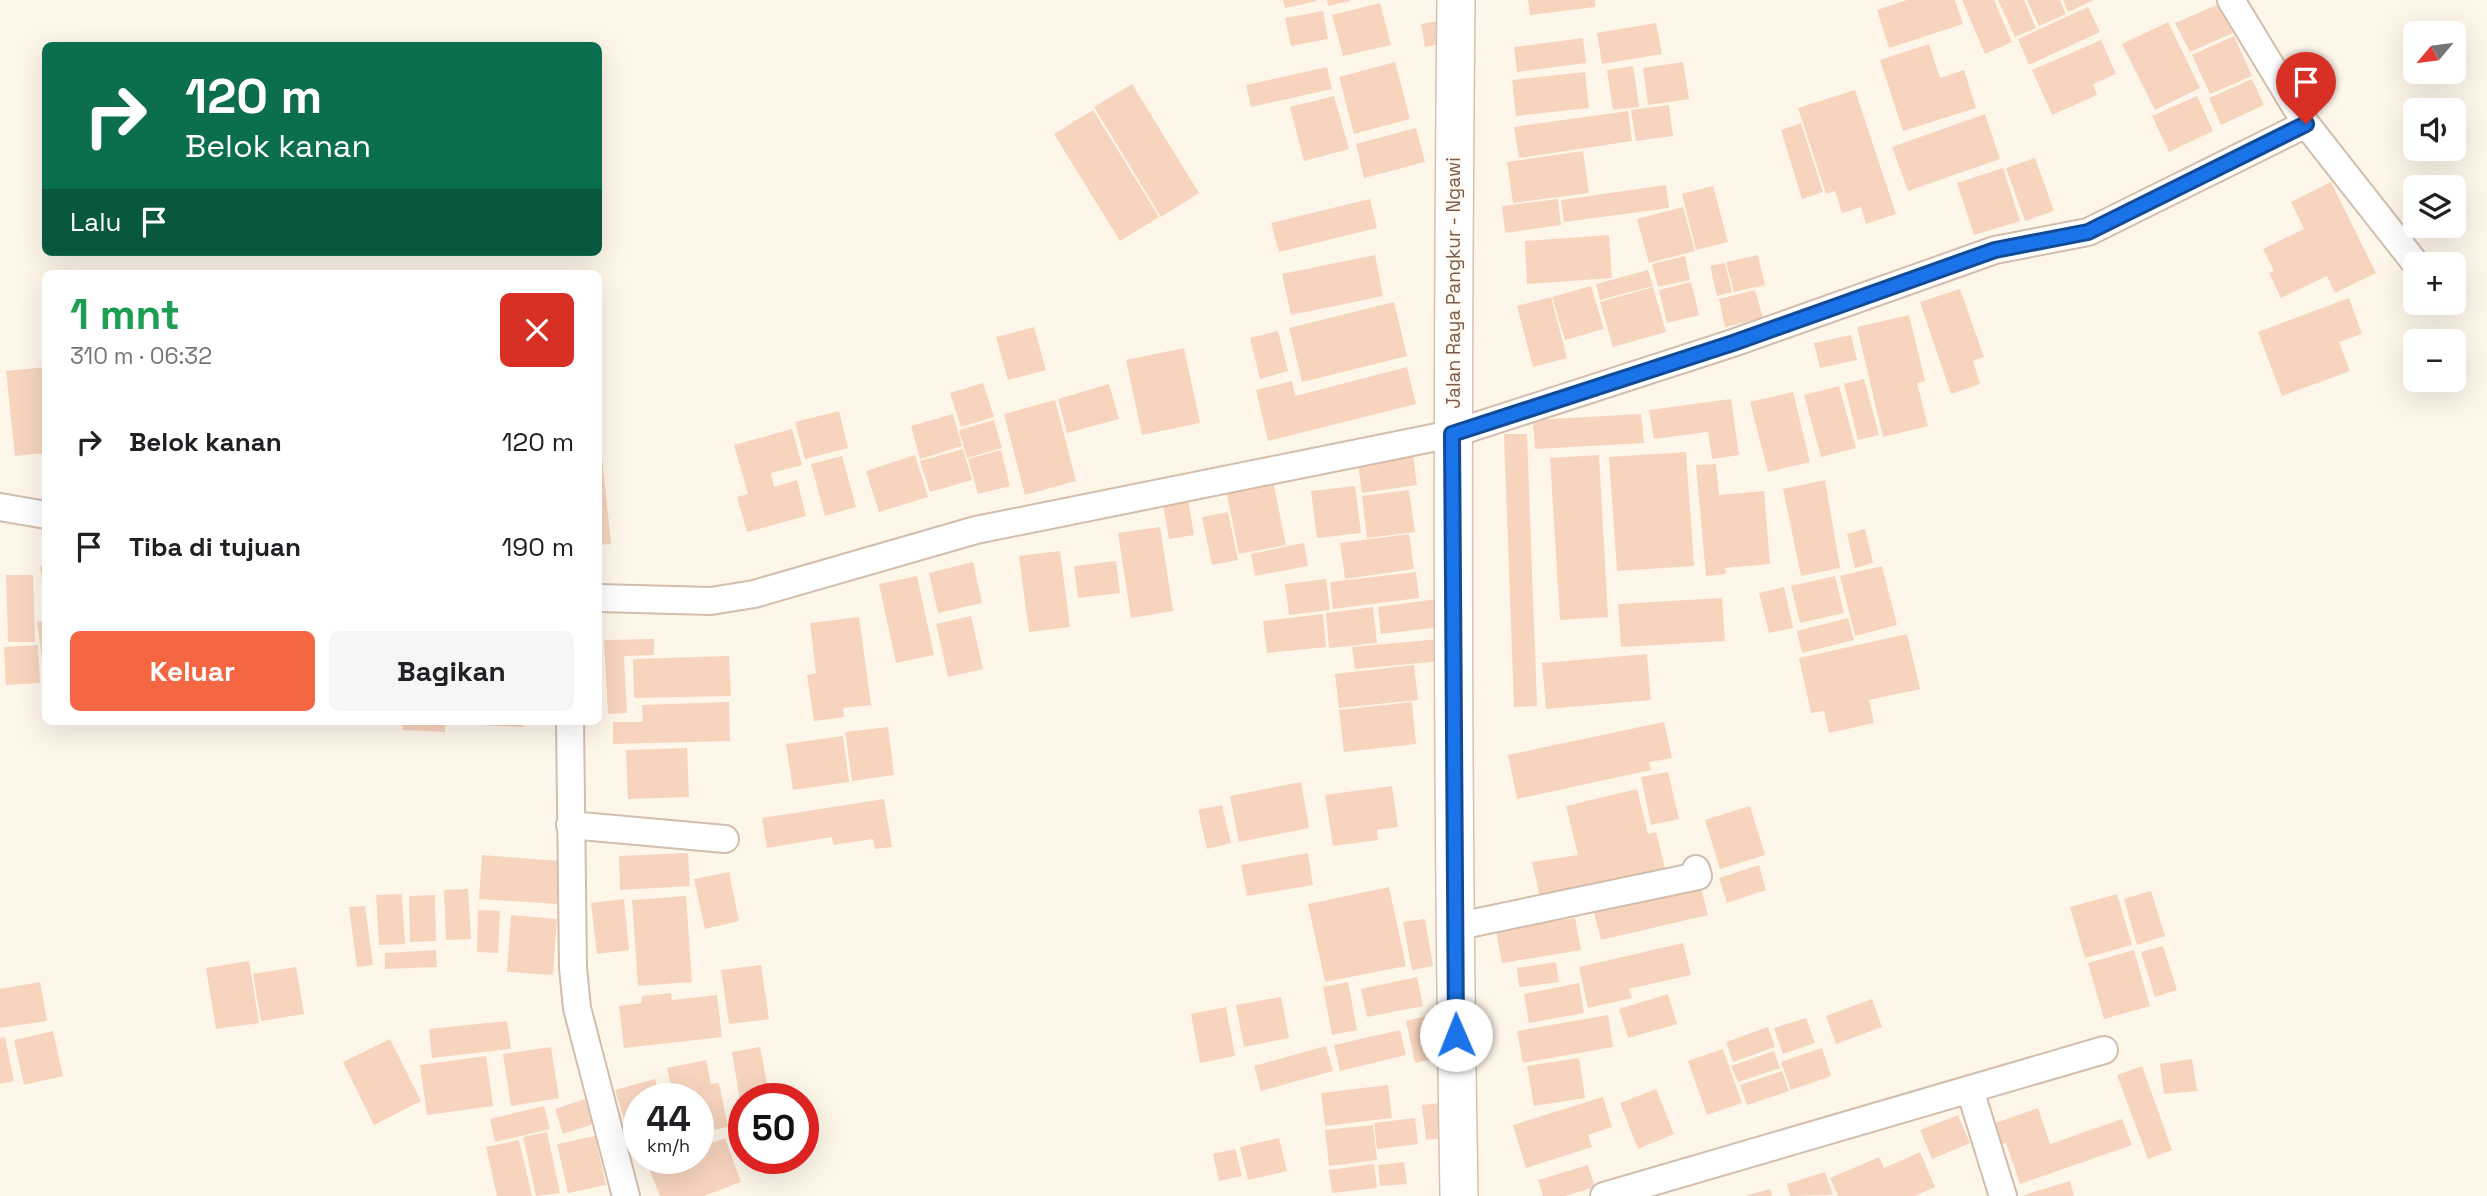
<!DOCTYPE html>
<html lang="id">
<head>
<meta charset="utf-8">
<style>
  body { margin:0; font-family:"Space Grotesk",sans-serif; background:#f6f6f6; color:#202124; height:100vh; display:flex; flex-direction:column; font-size:26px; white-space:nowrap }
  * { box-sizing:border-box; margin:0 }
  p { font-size:23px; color:#757577 }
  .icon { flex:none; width:38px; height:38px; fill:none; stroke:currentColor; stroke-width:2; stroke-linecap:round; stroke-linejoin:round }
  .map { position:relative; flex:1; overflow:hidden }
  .drawer { position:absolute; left:42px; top:270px; width:560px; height:455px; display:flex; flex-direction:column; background:#fff; border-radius:10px; box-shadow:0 7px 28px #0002 }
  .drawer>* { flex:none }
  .banner { position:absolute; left:42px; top:42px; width:560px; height:214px; border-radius:10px; box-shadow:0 7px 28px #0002; background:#0b6e4f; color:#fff; overflow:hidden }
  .needle { width:46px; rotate:241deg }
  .controls { position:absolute; left:2403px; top:21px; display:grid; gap:14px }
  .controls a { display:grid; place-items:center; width:63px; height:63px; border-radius:10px; background:#fff; box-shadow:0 7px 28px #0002; font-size:35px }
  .speed { position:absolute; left:623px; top:1083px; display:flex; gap:14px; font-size:35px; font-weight:700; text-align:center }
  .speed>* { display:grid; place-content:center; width:91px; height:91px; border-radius:50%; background:#fff; box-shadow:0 7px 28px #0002; line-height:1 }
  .speed small { font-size:18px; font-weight:400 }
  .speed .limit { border:10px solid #d22; background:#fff; color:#111 }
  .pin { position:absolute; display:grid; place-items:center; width:60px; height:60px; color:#fff; margin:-72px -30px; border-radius:50% 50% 50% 0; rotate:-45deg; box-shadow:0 0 7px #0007 }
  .pin .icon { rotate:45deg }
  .me { position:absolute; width:77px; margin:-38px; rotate:359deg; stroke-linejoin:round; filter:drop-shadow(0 0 5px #0008) }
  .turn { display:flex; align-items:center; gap:24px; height:147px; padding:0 28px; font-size:32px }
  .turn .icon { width:91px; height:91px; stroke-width:2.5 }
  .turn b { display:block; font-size:49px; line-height:60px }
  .then { display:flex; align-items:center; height:66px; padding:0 28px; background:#0003; gap:14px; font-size:26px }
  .round { display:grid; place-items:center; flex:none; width:74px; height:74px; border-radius:10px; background:#f6f6f6 }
  .headline { display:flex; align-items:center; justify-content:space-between; height:119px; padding:0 28px }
  h1 { font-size:42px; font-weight:700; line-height:52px; color:#1e9e55 }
  .cta { display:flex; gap:14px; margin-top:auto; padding:14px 28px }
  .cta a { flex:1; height:80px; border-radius:10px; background:#f56642; color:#fff; font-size:28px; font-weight:700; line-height:80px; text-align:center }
  .cta a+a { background:#f6f6f6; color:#202124 }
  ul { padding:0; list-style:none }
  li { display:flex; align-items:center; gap:21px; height:105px; padding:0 28px }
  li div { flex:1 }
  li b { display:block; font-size:26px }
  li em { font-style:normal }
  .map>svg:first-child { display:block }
  .building { fill:#f7d4be }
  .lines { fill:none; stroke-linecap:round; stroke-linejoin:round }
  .street-casing { stroke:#d3bdad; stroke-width:30 }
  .secondary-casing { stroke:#d9bfac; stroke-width:40 }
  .street { stroke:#fff; stroke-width:26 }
  .secondary { stroke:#fff; stroke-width:37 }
  .route-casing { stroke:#114b97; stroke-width:18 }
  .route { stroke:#1a73e8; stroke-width:12 }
  .labels { text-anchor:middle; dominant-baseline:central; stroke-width:5; stroke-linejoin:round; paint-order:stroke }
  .street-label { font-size:19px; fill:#7e5a49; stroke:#fffaf2 }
</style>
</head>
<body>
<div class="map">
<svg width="2487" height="1196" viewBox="0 0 2487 1196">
  <rect width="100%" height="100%" fill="#fff6ea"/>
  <path class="building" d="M1283,0H1316L1317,1L1285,8Z
    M1327,0H1350V1L1328,6Z
    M1528,0H1595V7L1530,15Z
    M1907,0H1955L1963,24L1889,48L1877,10Z
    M1962,0H1994L2012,42L1985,54Z
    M1998,0H2024L2036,28L2015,37Z
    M2027,0H2060L2066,14L2039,26Z
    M2063,0H2094L2068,12Z
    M1380,3L1391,45L1343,56L1332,15Z
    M2219,4L2233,33L2190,52L2175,23Z
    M2088,7L2100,32L2029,65L2018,39Z
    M1323,11L1328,39L1291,46L1285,18Z
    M1444,20L1448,42L1425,47L1421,24Z
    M2168,22L2200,88L2155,110L2122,44Z
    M1656,23L1662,54L1602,64L1597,33Z
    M2234,36L2252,76L2210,94L2192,55Z
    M1583,38L1586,63L1517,72L1514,47Z
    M2101,40L2116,74L2093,84L2097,95L2052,115L2032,70Z
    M1929,44L1940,78L1964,70L1976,108L1903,131L1880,60Z
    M1395,62L1410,119L1354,134L1339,77Z
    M1683,62L1689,99L1648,105L1643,68Z
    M1633,66L1639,107L1613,110L1607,70Z
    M1327,67L1332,89L1251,107L1246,85Z
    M1585,72L1589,108L1516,116L1512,80Z
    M2252,79L2264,105L2221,125L2209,98Z
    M1132,84L1199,193L1161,217L1094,107Z
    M1855,90L1896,214L1866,224L1861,207L1842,213L1835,191L1826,194L1798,108Z
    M1334,96L1349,149L1304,161L1290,107Z
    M2197,96L2213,131L2169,152L2152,116Z
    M1669,105L1673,136L1636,141L1631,110Z
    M1093,110L1159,217L1120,241L1054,134Z
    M1628,111L1632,141L1519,158L1514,127Z
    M1985,114L2000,159L1908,191L1892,147Z
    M1801,123L1823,192L1802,199L1781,130Z
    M1416,128L1425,162L1364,178L1356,144Z
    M1583,151L1589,193L1513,203L1507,162Z
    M2035,158L2054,211L2025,221L2006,168Z
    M2003,168L2020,221L1974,235L1957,183Z
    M2331,182L2376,273L2335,293L2327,276L2281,298L2269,273L2274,271L2263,249L2304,229L2291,202Z
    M1666,185L1669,208L1564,222L1561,200Z
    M1713,186L1728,242L1696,250L1682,194Z
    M1370,199L1377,228L1279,252L1271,223Z
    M1558,199L1561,225L1505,233L1502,206Z
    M1683,207L1695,251L1649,263L1637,219Z
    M1609,235L1612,278L1527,284L1525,241Z
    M1375,255L1383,296L1291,315L1282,274Z
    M1758,255L1765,285L1734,292L1726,262Z
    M1685,256L1690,280L1658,287L1652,264Z
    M1725,263L1732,292L1717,296L1710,266Z
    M1648,270L1653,286L1600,300L1596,284Z
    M1691,282L1699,315L1667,323L1659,290Z
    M1591,286L1604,329L1565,340L1552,297Z
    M1653,287L1666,332L1613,347L1600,302Z
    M1960,289L1984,357L1973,361L1980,384L1951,394L1920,302Z
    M1755,290L1763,318L1725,327L1719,299Z
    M1551,297L1567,358L1533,367L1517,306Z
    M2349,298L2362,334L2339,342L2350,371L2282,396L2258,332Z
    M1394,302L1407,356L1302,382L1289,328Z
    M1909,315L1925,381L1917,383L1928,426L1883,437L1857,327Z
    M1034,327L1046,370L1008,380L996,337Z
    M1278,331L1288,371L1260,379L1250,338Z
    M1851,335L1857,360L1820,368L1814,343Z
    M1184,348L1200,423L1142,435L1126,360Z
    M46,367V453L15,456L6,371Z
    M1407,367L1416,404L1268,441L1256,390L1292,381L1295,396Z
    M1864,379L1879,435L1858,440L1844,384Z
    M983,383L994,417L961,427L950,393Z
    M1109,384L1119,419L1067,433L1058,399Z
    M1839,386L1856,448L1821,457L1804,395Z
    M1793,392L1810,462L1768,472L1750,402Z
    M1731,399L1739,455L1712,459L1708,432L1654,439L1649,410Z
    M1055,400L1076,481L1025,495L1004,414Z
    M839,411L848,448L805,459L795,422Z
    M953,414L962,446L920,459L911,426Z
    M1641,414L1644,443L1535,449L1533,420Z
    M994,420L1002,448L967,458L959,430Z
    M792,429L802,465L771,473L774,487L797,480L806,516L747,532L737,497L748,494L734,445Z
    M1504,434H1527L1537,706L1514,707Z
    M598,447H601L611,544L598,545Z
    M963,449L972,480L930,492L920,461Z
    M1412,449L1417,485L1362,493L1357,457Z
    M1001,450L1010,486L978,494L968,459Z
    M1686,452L1694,566L1617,571L1609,457Z
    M915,455L928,497L879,512L866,471Z
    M1599,455L1608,617L1560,620L1550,458Z
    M842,456L856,507L825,516L811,464Z
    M1716,464L1719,495L1764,491L1770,564L1725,568L1726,574L1706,576L1696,465Z
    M1825,480L1840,568L1801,576L1783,489Z
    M1273,481L1286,545L1239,554L1226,490Z
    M1355,486L1361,533L1317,538L1311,491Z
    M1409,490L1415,532L1367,538L1362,496Z
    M1187,494L1194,535L1169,539L1162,498Z
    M1228,512L1238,560L1212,565L1202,517Z
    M1160,527L1173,611L1131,618L1118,533Z
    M1865,529L1873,563L1855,568L1847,534Z
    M1409,534L1414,569L1345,579L1340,543Z
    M1304,543L1308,566L1255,576L1251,554Z
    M1060,551L1070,627L1029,632L1019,556Z
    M1116,561L1120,593L1078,598L1074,566Z
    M973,562L982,603L938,613L929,573Z
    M46,565V594H44L40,566Z
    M1882,566L1897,625L1855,636L1840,576Z
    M1416,572L1419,598L1333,609L1330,582Z
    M6,575H33L35,642H8Z
    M917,576L934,655L896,663L879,584Z
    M1835,576L1844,613L1800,623L1791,586Z
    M1326,579L1330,610L1289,615L1285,584Z
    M1784,587L1793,628L1769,633L1759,593Z
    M1722,598L1725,641L1621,647L1618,604Z
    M1437,599L1440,627L1381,634L1378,607Z
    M1373,607L1377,643L1329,648L1326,613Z
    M1323,614L1326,647L1267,653L1263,621Z
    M971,616L983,669L948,677L936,624Z
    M859,617L871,705L843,708L844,717L814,721L807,675L816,673L810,623Z
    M1848,618L1854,640L1802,653L1797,631Z
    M46,621V658H42L37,622Z
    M1907,634L1920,689L1869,700L1874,723L1829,733L1824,711L1811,713L1799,658Z
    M654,639V655L624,656L627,713L608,714L604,640Z
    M1440,639L1442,661L1355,669L1352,647Z
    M38,645L40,683L6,685L4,647Z
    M1647,654L1651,700L1546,709L1542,663Z
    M729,656L731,696L634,698L633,659Z
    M1414,665L1418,700L1339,708L1335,674Z
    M729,702L730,741L613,744V722H643L642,705Z
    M1412,702L1416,744L1344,752L1339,710Z
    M403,721H445V732L402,730Z
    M481,721H524L523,727L481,725Z
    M1664,722L1672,758L1649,762L1651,770L1517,799L1508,755Z
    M888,727L894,775L852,781L845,732Z
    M843,736L849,782L793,790L786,744Z
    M687,748L689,797L628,799L626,750Z
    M1668,772L1679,819L1651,825L1641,777Z
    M1301,782L1309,828L1239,842L1230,796Z
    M1392,786L1398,827L1377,830L1378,840L1333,846L1325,795Z
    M1637,789L1648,834L1656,832L1666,872L1541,901L1532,862L1578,855L1566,806Z
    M884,799L892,847L875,849L873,839L833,845L832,837L767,848L762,818Z
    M1222,805L1231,843L1207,849L1198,810Z
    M1750,806L1765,855L1720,869L1705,820Z
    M688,853L690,886L620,890L619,856Z
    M1308,853L1313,885L1247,896L1241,865Z
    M482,855L560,861L557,904L479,899Z
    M1759,865L1766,890L1727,903L1719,878Z
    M729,872L739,921L705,929L694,879Z
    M1700,884L1708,915L1601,940L1593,909Z
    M1389,887L1406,966L1325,982L1308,904Z
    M468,889L471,939L446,940L444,890Z
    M2151,891L2165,936L2137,945L2124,899Z
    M402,894L405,944L379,945L376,895Z
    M2117,894L2132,945L2085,958L2070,907Z
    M435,895L436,941L410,942L409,896Z
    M686,896L692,982L638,986L632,900Z
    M624,899L629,950L597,954L591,903Z
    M365,906L373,965L357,967L349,907Z
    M478,910L500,911L498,953L477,952Z
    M511,915L557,919L553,975L507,972Z
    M1575,918L1581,950L1502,963L1496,931Z
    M1425,919L1433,966L1412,970L1403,922Z
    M1683,943L1691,975L1629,989L1632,998L1588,1008L1579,967Z
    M2163,946L2177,990L2155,997L2141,952Z
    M436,950L437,967L385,969V953Z
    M2134,950L2150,1006L2104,1019L2088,963Z
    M249,961L259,1023L216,1029L206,968Z
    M1556,962L1559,982L1519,987L1517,968Z
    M761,965L769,1019L729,1024L721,970Z
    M296,967L304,1014L261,1021L253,974Z
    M1417,977L1423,1006L1367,1017L1361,989Z
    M40,982L47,1021L0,1028V989Z
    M1348,982L1357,1030L1332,1035L1323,987Z
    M1579,983L1584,1013L1529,1023L1524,994Z
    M671,993L672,1000L717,995L722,1037L624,1048L619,1006L642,1003V996Z
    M1668,994L1677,1024L1628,1038L1619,1009Z
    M1281,997L1289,1038L1244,1047L1236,1005Z
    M1872,999L1882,1027L1836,1044L1826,1016Z
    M1226,1007L1235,1056L1200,1063L1191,1014Z
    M1608,1015L1613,1047L1523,1063L1517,1031Z
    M1427,1016L1436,1058L1415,1063L1406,1021Z
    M1806,1018L1815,1043L1783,1054L1774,1028Z
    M507,1021L511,1049L432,1058L429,1029Z
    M1768,1027L1775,1047L1733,1062L1726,1042Z
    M1400,1030L1406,1055L1340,1071L1334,1045Z
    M53,1031L63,1076L24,1085L14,1040Z
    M5,1037L14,1081L0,1084V1038Z
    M390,1039L421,1101L374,1125L343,1062Z
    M1326,1046L1333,1071L1261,1091L1254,1066Z
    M551,1047L559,1098L511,1106L503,1054Z
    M760,1047L770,1099H744L742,1113L732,1052Z
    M1822,1048L1831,1076L1791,1090L1781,1062Z
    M1723,1049L1742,1103L1707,1115L1688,1061Z
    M1774,1051L1780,1068L1738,1082L1731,1066Z
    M486,1056L493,1106L427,1115L420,1065Z
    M1579,1058L1585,1098L1534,1106L1527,1066Z
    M2192,1059L2197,1091L2164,1094L2160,1064Z
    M706,1060L711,1084L719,1083L728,1127L698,1133V1099H674L667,1068Z
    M2142,1066L2172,1150L2148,1159L2117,1075Z
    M1782,1071L1789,1091L1747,1105L1740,1085Z
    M655,1079L661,1099H639V1152L635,1154L615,1090Z
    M1388,1085L1392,1118L1325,1126L1321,1093Z
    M1656,1089L1674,1134L1638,1149L1620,1103Z
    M1603,1097L1612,1127L1588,1135L1592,1147L1526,1168L1513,1125Z
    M585,1099L593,1124L563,1134L555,1109Z
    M1439,1103L1443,1138L1426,1140L1422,1105Z
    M544,1106L550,1129L495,1142L490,1119Z
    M2038,1108L2050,1144L2122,1119L2132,1145L2020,1184L2006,1143L1994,1147L1987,1126Z
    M1958,1115L1970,1143L1932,1159L1920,1130Z
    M1415,1118L1418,1144L1377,1149L1374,1123Z
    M1373,1125L1377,1160L1329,1166L1325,1130Z
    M547,1132L560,1193L536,1196L523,1137Z
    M595,1136L606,1185L568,1193L557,1144Z
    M725,1138L741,1182L704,1196H660L648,1166L668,1158H698V1148Z
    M1279,1138L1287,1171L1248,1180L1240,1147Z
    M519,1140L532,1196H497L486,1147Z
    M1235,1149L1242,1176L1219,1181L1213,1154Z
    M1920,1152L1935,1187L1915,1196H1838L1830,1178L1879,1157L1884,1168Z
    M1404,1162L1407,1184L1380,1186L1378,1165Z
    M1374,1164L1377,1188L1332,1193L1329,1170Z
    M1588,1165L1595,1187L1565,1196H1543L1538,1180Z
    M1825,1172L1833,1195L1790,1196L1787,1184Z
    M2070,1181L2074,1196H2024V1195Z
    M1770,1189L1772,1196H1748V1195Z"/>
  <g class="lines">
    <defs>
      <path id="street" d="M2306,124L2416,264
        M0,507L46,515
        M598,598L711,601L754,594L976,530L1452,434L1733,343L1995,250L2088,232L2306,124L2231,0
        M570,721L573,968L577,1008L626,1196
        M570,825L725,839
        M1454,927L1698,876L1696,869
        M1970,1090L2003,1196
        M1604,1196L2104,1050"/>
      <path id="secondary" d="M1456,0C1452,399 1452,797 1459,1196"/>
    </defs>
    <use href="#street" class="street-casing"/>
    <use href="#secondary" class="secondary-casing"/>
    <use href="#street" class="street"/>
    <use href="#secondary" class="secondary"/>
  </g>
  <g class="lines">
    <defs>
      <path id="route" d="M1456,1035L1452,434L1733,343L1995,250L2088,232L2306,124"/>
    </defs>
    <use href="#route" class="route-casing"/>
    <use href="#route" class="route"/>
  </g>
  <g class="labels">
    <g class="street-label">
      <text transform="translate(1453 283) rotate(-90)">Jalan Raya Pangkur - Ngawi</text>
    </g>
  </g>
</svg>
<div class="controls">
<a><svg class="needle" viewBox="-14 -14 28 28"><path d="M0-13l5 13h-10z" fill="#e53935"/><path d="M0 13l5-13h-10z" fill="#757577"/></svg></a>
<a><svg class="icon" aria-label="sound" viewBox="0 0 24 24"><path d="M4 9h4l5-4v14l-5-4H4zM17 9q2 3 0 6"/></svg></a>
<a><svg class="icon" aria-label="layers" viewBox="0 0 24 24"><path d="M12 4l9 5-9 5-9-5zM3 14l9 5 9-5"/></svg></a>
<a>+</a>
<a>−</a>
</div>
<div class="speed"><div>44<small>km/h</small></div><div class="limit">50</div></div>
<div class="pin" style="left:2306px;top:124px;background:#d93025"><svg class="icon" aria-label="arrive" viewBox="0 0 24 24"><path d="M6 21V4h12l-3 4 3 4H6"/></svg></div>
<svg class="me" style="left:1456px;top:1035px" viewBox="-20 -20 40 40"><circle r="19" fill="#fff"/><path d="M0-13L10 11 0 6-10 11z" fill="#1a73e8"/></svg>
<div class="banner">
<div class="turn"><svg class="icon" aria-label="right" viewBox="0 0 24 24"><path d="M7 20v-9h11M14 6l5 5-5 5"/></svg><div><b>120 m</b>Belok kanan</div></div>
<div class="then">Lalu<svg class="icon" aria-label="arrive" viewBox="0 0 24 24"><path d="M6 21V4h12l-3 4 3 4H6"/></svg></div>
</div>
<section class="drawer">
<div class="headline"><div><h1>1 mnt</h1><p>310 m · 06:32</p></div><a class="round" style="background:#d93025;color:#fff"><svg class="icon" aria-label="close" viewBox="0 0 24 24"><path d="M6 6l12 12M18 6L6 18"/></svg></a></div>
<ul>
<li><svg class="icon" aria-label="right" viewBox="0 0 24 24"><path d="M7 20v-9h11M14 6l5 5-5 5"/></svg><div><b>Belok kanan</b></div><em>120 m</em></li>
<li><svg class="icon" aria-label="arrive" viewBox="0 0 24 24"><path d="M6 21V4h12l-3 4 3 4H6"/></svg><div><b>Tiba di tujuan</b></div><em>190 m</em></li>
</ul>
<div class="cta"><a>Keluar</a><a>Bagikan</a></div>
</section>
</div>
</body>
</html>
